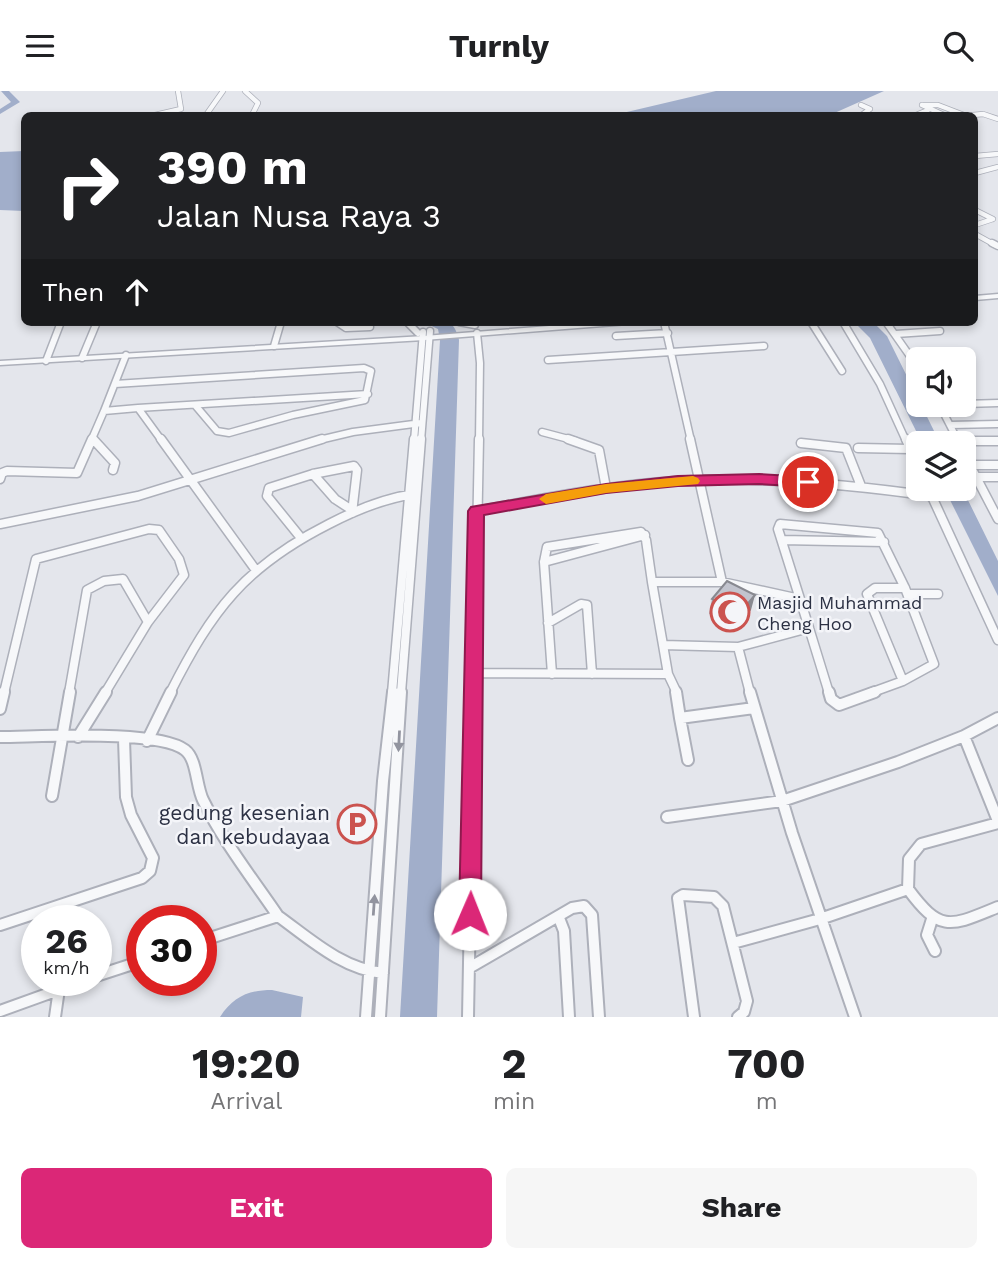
<!DOCTYPE html>
<html lang="en">
<head>
<meta charset="utf-8">
<style>
  body { margin:0; font-family:"Work Sans",sans-serif; background:#f6f6f6; color:#202124; height:100vh; display:flex; flex-direction:column; font-size:26px; white-space:nowrap }
  * { box-sizing:border-box; margin:0 }
  p { font-size:23px; color:#757577 }
  .icon { flex:none; width:38px; height:38px; fill:none; stroke:currentColor; stroke-width:2; stroke-linecap:round; stroke-linejoin:round }
  .map { position:relative; height:926px; overflow:hidden }
  .sheet { display:flex; flex-direction:column; background:#fff; flex:1 }
  .sheet>* { flex:none }
  .top-card { position:absolute; left:21px; top:21px; width:957px; height:214px; border-radius:10px; box-shadow:0 4px 10px #0003; background:#202124; color:#fff; overflow:hidden }
  .buttons { position:absolute; left:906px; top:256px; display:grid; gap:14px }
  .buttons a { display:grid; place-items:center; width:70px; height:70px; border-radius:10px; background:#fff; box-shadow:0 4px 10px #0003; font-size:35px }
  .speed { position:absolute; left:21px; top:814px; display:flex; gap:14px; font-size:35px; font-weight:700; text-align:center }
  .speed>* { display:grid; place-content:center; width:91px; height:91px; border-radius:50%; background:#fff; box-shadow:0 4px 10px #0003; line-height:1 }
  .speed small { font-size:18px; font-weight:400 }
  .speed .limit { border:10px solid #d22; background:#fff; color:#111 }
  .pin { position:absolute; display:grid; place-items:center; width:60px; height:60px; color:#fff; margin:-30px; border:4px solid #fff; border-radius:50%; box-shadow:0 2px 7px #0007 }
  .me { position:absolute; width:77px; margin:-38px; rotate:1deg; stroke-linejoin:round; filter:drop-shadow(0 0 5px #0008) }
  .turn { display:flex; align-items:center; gap:24px; height:147px; padding:0 21px; font-size:32px }
  .turn .icon { width:91px; height:91px; stroke-width:2.5 }
  .turn b { display:block; font-size:49px; line-height:60px }
  .then { display:flex; align-items:center; height:66px; padding:0 21px; background:#0003; gap:14px; font-size:26px }
  .eta { display:flex; justify-content:space-evenly; align-items:center; height:119px; text-align:center }
  .eta b { font-size:42px; font-weight:700; line-height:49px }
  .primary-button { display:flex; gap:14px; margin-top:auto; padding:14px 21px }
  .primary-button a { flex:1; height:80px; border-radius:10px; background:#db2777; color:#fff; font-size:28px; font-weight:700; line-height:80px; text-align:center }
  .primary-button a+a { background:#f6f6f6; color:#202124 }
  header { display:flex; justify-content:space-between; align-items:center; height:91px; padding:0 21px; background:#fff; font-size:32px; font-weight:700 }
  .map>svg:first-child { display:block }
  .water { fill:#a1aeca }
  .lines { fill:none; stroke-linecap:round; stroke-linejoin:round }
  .river { fill:#a1aeca; fill-rule:evenodd }
  .minor-far3-casing { stroke:#adb0ba; stroke-width:6 }
  .minor-far2-casing { stroke:#adb0ba; stroke-width:9 }
  .minor-far1-casing { stroke:#adb0ba; stroke-width:11 }
  .minor-casing { stroke:#adb0ba; stroke-width:14 }
  .tertiary-casing { stroke:#adb0ba; stroke-width:3 }
  .minor-far3 { stroke:#f7f8fa; stroke-width:4.5 }
  .minor-far2 { stroke:#f7f8fa; stroke-width:6 }
  .minor-far1 { stroke:#f7f8fa; stroke-width:8 }
  .minor { stroke:#f7f8fa; stroke-width:10 }
  .tertiary { fill:#f7f8fa; fill-rule:evenodd }
  .wall { fill:#a7a9b1 }
  .shaded-wall { fill:#888990 }
  .building { fill:#c2c4ce; stroke:#888990; stroke-width:2 }
  .oneway { fill:#92949f }
  .route { fill:#db2777; stroke:#8e194d; stroke-width:2 }
  .slow { fill:#f59e0b }
  .labels { text-anchor:middle; dominant-baseline:central; stroke-width:5; stroke-linejoin:round; paint-order:stroke }
  .poi-label { font-size:18px; fill:#2c3144; stroke:#f4f5f9; text-anchor:start }
  .near-poi-label { font-size:21px; fill:#2c3144; stroke:#f4f5f9; text-anchor:end }
</style>
</head>
<body>
<header><svg class="icon" aria-label="menu" viewBox="0 0 24 24"><path d="M4 6h16M4 12h16M4 18h16"/></svg>Turnly<svg class="icon" aria-label="search" viewBox="0 0 24 24"><circle cx="10" cy="10" r="6"/><path d="M15 15l6 6"/></svg></header>
<div class="map">
<svg width="998" height="926" viewBox="0 0 998 926">
  <rect width="100%" height="100%" fill="#e4e6ec"/>
  <path class="water" d="M716,0H884L830,24H614Z
    M24,60V120L0,119V61Z
    M423,231C444,231 453,225 459,249L437,926H400L440,249L438,238Z
    M854,231H873L887,245L940,352H922L870,247Z
    M944,397H962L998,470V505Z
    M272,899L303,906L301,926H220C233,906 248,899 272,899Z"/>
  <g class="lines">
    <path class="river" d="M1,0H9L20,11L0,23V18L11,11Z"/>
    <defs>
      <path id="minor-far3" d="M245,0L258,12L252,24
        M861,14L870,18L863,23
        M922,14H938L964,24
        M922,14L944,24
        M155,24L181,18L178,0
        M206,24L223,0
        M916,24L928,19
        M973,24L983,23L998,28
        M975,65L998,63
        M975,82L998,76
        M975,119L993,128
        M975,134L993,128
        M975,143L995,154"/>
      <path id="minor-far2" d="M992,152L998,155
        M337,231L346,237L370,236
        M407,231L418,242
        M459,231L475,234
        M664,231L691,350
        M811,231L842,280
        M843,231L880,293L906,350
        M886,231L919,278
        M477,242L480,272L479,350
        M896,243L940,240
        M616,245L668,242
        M274,255L281,231
        M126,264L104,320L138,317L162,350
        M82,267L97,231
        M548,269L764,255
        M46,270L61,231
        M964,291H970
        M115,293L364,277L371,280L365,309L293,324L229,342L217,340L195,314
        M939,313L958,350
        M964,313L998,312
        M138,317L368,303
        M950,334L998,333
        M542,341L576,350
        M91,350L104,320
        M315,350L353,341L421,332
        M414,350L423,241
        M421,350L430,240"/>
      <path id="minor-far1" d="M93,348L115,372L113,379
        M161,348L255,478
        M568,348L599,359L606,397
        M690,348L722,491L800,508L809,537L738,556L750,602
        M906,348L919,377
        M957,348L959,352
        M958,350H998
        M801,352L846,357L861,395
        M858,357L910,358
        M964,363L998,428
        M969,374H998
        M313,383L335,408L352,419
        M975,386H998
        M0,388L2,382L7,380L77,382L92,348
        M928,397L998,549
        M476,420C542,408 609,394 676,390C761,385 847,393 931,405
        M0,433L138,405L322,348
        M301,447L267,405L269,397L313,383L354,375L357,379L352,422
        M782,449L884,451
        M544,471L645,444
        M722,491H652L663,554L738,556
        M908,503H938
        M800,508L778,438L780,433L878,442L905,497L934,573L903,590L870,602
        M548,532L581,513L587,514L592,583
        M809,537L829,602
        M663,554L668,583L677,602
        M473,582L668,583
        M552,583L544,471L547,456L641,441L646,449L652,491
        M903,590L867,503L875,497H905
        M4,602L36,468L149,438L159,439L179,468L184,484L148,531L105,602
        M69,602L87,499L104,490L123,488L148,531
        M170,602C212,519 244,476 329,433C356,419 384,407 415,403
        M392,602L414,348
        M401,602L421,348
        M474,602L479,348"/>
      <path id="minor" d="M676,601L680,627L754,617
        M750,601L792,742L855,926
        M829,601L831,608L839,614L875,601
        M0,618L4,601
        M680,627L688,669
        M964,645L998,730
        M0,646C37,646 158,638 185,659C197,668 196,695 203,709C223,750 252,787 278,825
        M78,646L106,601
        M147,650L171,601
        M52,705L70,601
        M667,726L782,710L898,671L964,645L998,627
        M908,798L909,768L921,753L998,732
        M559,827L564,840L569,926
        M932,828L927,844L935,860
        M0,834L142,787L150,780L153,767L131,724L126,706L124,648
        M201,850L278,825C310,848 342,878 383,882
        M733,852L820,828L908,798C941,843 951,835 998,816
        M469,877L572,817L584,815L592,824L599,926
        M96,885L142,870
        M0,920L86,889
        M55,926L59,898
        M366,926L383,690L393,601
        M380,926L401,601
        M468,926L474,601
        M694,926L678,807L683,804L714,806L723,815L747,910L744,921L738,926"/>
      <path id="tertiary" d="M998,203V207L975,209V205Z
        M600,231H632L628,233L424,249L0,274V270L424,245Z"/>
    </defs>
    <use href="#minor-far3" class="minor-far3-casing"/>
    <use href="#minor-far2" class="minor-far2-casing"/>
    <use href="#minor-far1" class="minor-far1-casing"/>
    <use href="#minor" class="minor-casing"/>
    <use href="#tertiary" class="tertiary-casing"/>
    <use href="#minor-far3" class="minor-far3"/>
    <use href="#minor-far2" class="minor-far2"/>
    <use href="#minor-far1" class="minor-far1"/>
    <use href="#minor" class="minor"/>
    <use href="#tertiary" class="tertiary"/>
  </g>
  <path class="wall" d="M712,508L751,519L736,537L709,523Z"/>
  <path class="shaded-wall" d="M755,504L751,519L736,537L740,522Z"/>
  <path class="building" d="M727,490L755,504L740,522L712,508Z"/>
  <defs><path id="oneway-solid" d="M-6-.8H1V-3.2L6.5 0L1 3.2V.8H-6Z" transform="scale(1.75)"/></defs>
  <g class="oneway">
    <use href="#oneway-solid" transform="translate(399 650) rotate(93)"/>
    <use href="#oneway-solid" transform="translate(374 814) rotate(-86)"/>
  </g>
  <path class="route" d="M759,383L808,386L816,391L808,396L759,393L678,395L606,402L484,424L481,823L478,830L470,833L462,830L459,823L468,420L471,416L606,393L678,385Z"/>
  <path class="slow" d="M693,385L698,387L700,390L698,393L606,402L546,413L539,408L546,403L606,393Z"/>
  <defs>
    <symbol id="mosque-ring" viewBox="-11 -11 22 22"><circle r="9.5" fill="#f4f5f9" stroke="#cb534f" stroke-width="1.5"/><path d="M3.5-4.9A6 6 0 1 0 3.5 4.9A5 5 0 1 1 3.5-4.9Z" fill="#cb534f"/></symbol>
    <symbol id="parking-ring" viewBox="-11 -11 22 22"><circle r="9.5" fill="#f4f5f9" stroke="#cb534f" stroke-width="1.5"/><path d="M-3.5-5.5H1a3.5 3.5 0 0 1 0 7H-1V5.5H-3.5ZM-1-3.4V-.6H.8a1.4 1.4 0 0 0 0-2.8Z" fill="#cb534f"/></symbol>
  </defs>
  <g fill-rule="evenodd">
    <use href="#mosque-ring" x="708" y="499" width="44" height="44"/>
    <use href="#parking-ring" x="335" y="711" width="44" height="44"/>
  </g>
  <g class="labels">
    <g class="poi-label">
      <text x="757" y="511">Masjid Muhammad<tspan x="757" dy="21">Cheng Hoo</tspan></text>
    </g>
    <g class="near-poi-label">
      <text x="330" y="721">gedung kesenian<tspan x="330" dy="24">dan kebudayaa</tspan></text>
    </g>
  </g>
</svg>
<div class="buttons">
<a><svg class="icon" aria-label="sound" viewBox="0 0 24 24"><path d="M4 9h4l5-4v14l-5-4H4zM17 9q2 3 0 6"/></svg></a>
<a><svg class="icon" aria-label="layers" viewBox="0 0 24 24"><path d="M12 4l9 5-9 5-9-5zM3 14l9 5 9-5"/></svg></a>
</div>
<div class="speed"><div>26<small>km/h</small></div><div class="limit">30</div></div>
<div class="pin" style="left:808px;top:391px;background:#d93025"><svg class="icon" aria-label="arrive" viewBox="0 0 24 24"><path d="M6 21V4h12l-3 4 3 4H6"/></svg></div>
<svg class="me" style="left:470px;top:823px" viewBox="-20 -20 40 40"><circle r="19" fill="#fff"/><path d="M0-13L10 11 0 6-10 11z" fill="#db2777"/></svg>
<div class="top-card">
<div class="turn"><svg class="icon" aria-label="right" viewBox="0 0 24 24"><path d="M7 20v-9h11M14 6l5 5-5 5"/></svg><div><b>390 m</b>Jalan Nusa Raya 3</div></div>
<div class="then">Then<svg class="icon" aria-label="ahead" viewBox="0 0 24 24"><path d="M12 20V5M6 11l6-6 6 6"/></svg></div>
</div>
</div>
<section class="sheet">
<div class="eta">
<div><b>19:20</b><p>Arrival</p></div>
<div><b>2</b><p>min</p></div>
<div><b>700</b><p>m</p></div>
</div>
<div class="primary-button"><a>Exit</a><a>Share</a></div>
</section>
</body>
</html>
